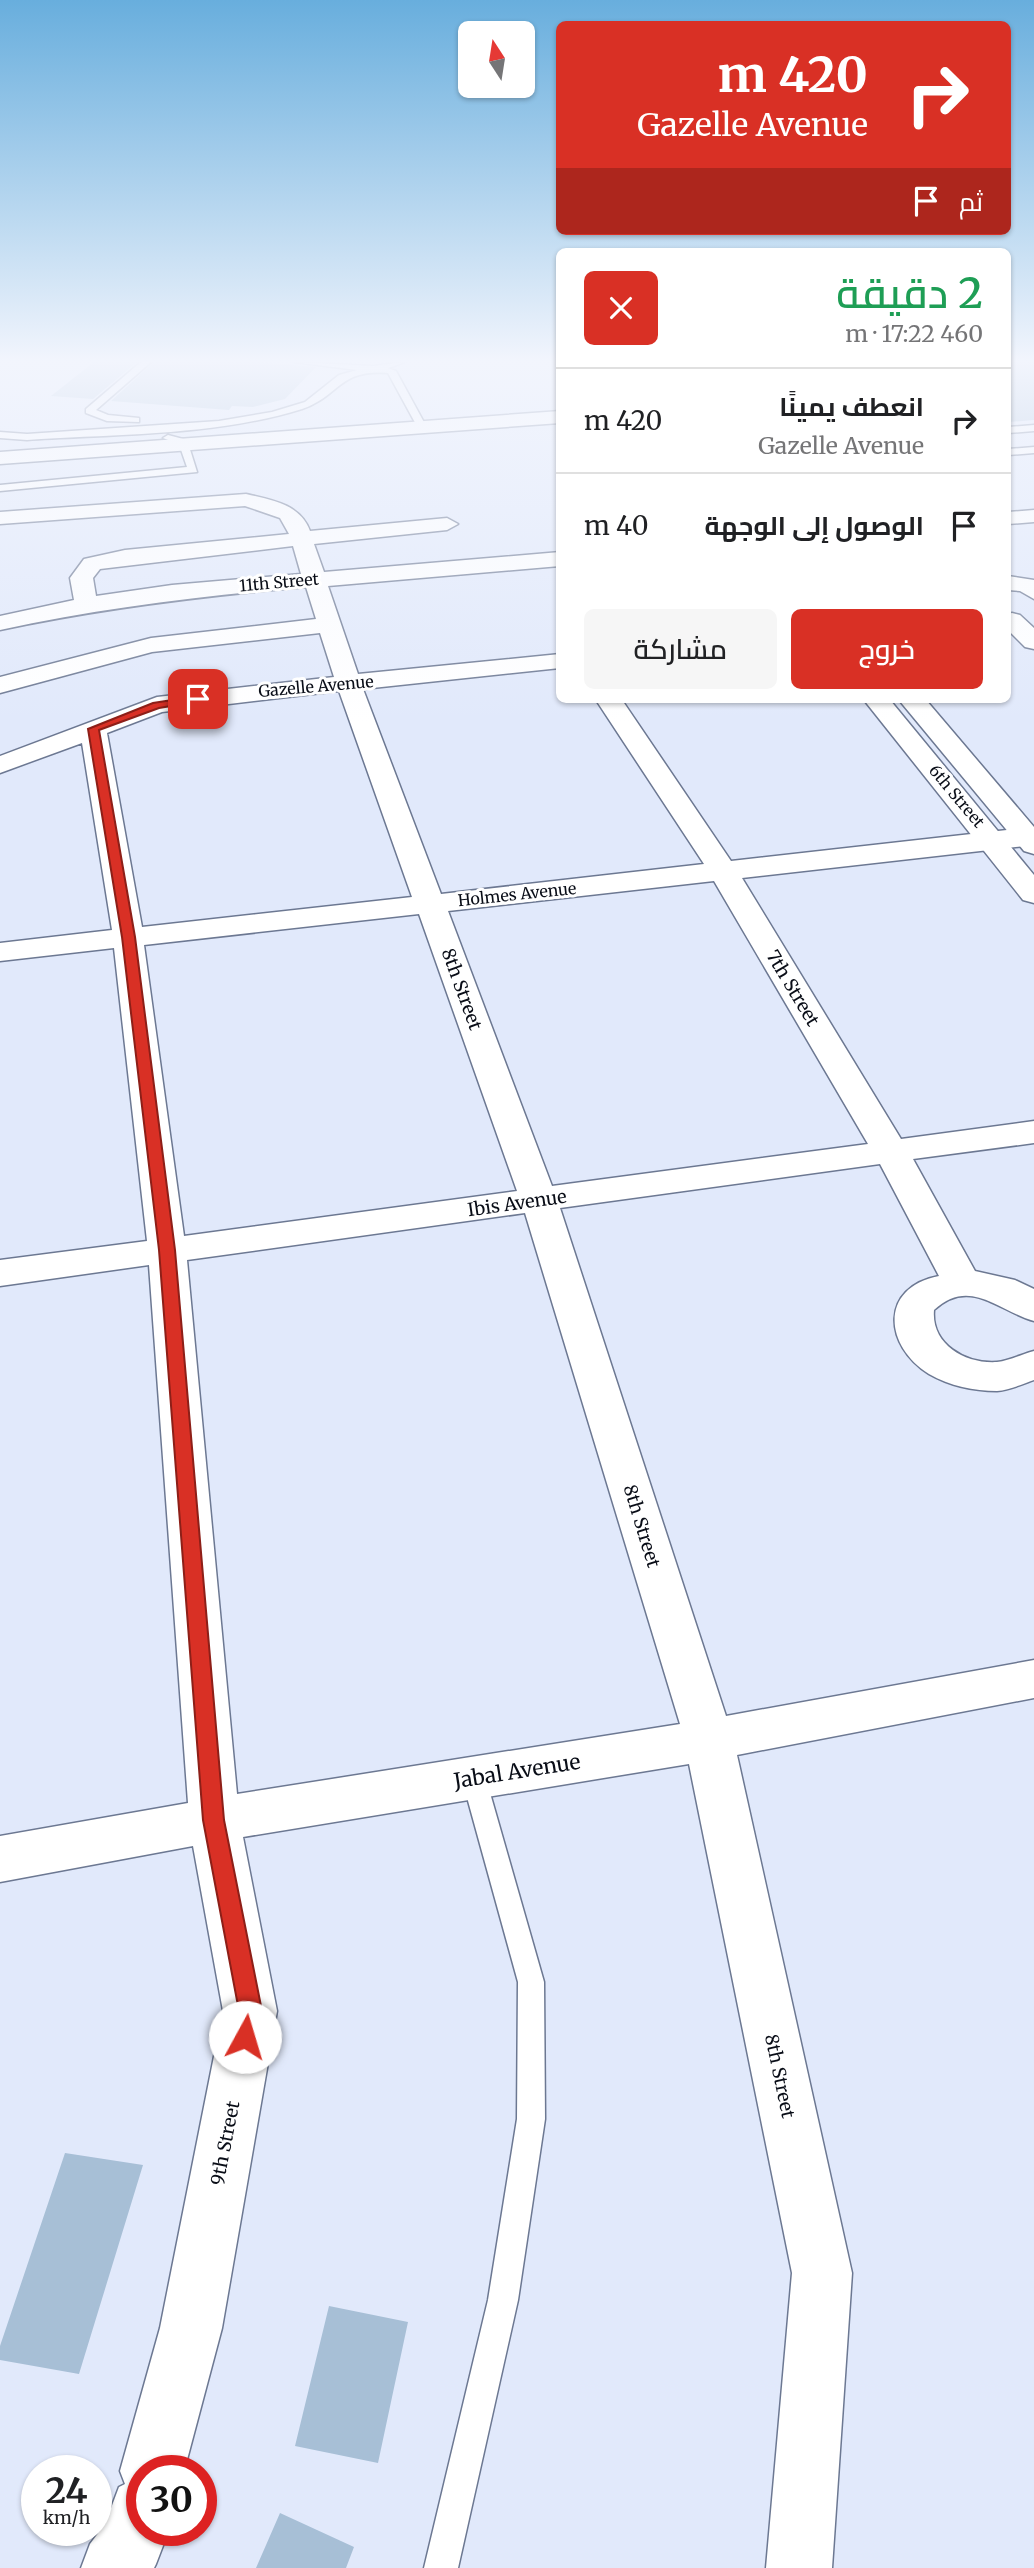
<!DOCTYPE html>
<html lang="ar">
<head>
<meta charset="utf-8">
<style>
  body { margin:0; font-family:Merriweather,Cairo,serif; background:#f6f6f6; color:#202124; direction:rtl; height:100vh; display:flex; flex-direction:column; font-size:26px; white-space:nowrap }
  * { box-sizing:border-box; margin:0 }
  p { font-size:23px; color:#757577 }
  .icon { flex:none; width:38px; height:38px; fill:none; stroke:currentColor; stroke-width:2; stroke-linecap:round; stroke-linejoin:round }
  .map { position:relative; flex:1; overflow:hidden; direction:ltr }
  .side { position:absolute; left:556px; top:248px; width:455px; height:455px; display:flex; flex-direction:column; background:#fff; border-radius:10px; box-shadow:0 2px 5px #0004; direction:rtl }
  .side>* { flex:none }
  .top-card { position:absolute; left:556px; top:21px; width:455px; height:214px; border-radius:10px; box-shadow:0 2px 5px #0004; direction:rtl; background:#d93025; color:#fff; overflow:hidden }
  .needle { width:46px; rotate:348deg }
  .tools { position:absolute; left:458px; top:21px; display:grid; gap:14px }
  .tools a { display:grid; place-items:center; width:77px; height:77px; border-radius:10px; background:#fff; box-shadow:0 2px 5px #0004; font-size:35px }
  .speed { position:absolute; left:21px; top:2455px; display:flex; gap:14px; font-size:35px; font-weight:700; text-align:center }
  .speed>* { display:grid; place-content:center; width:91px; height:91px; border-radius:50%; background:#fff; box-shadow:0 2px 5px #0004; line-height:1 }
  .speed small { font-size:18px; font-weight:400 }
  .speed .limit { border:10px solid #d22; background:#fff; color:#111 }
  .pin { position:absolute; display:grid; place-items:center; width:60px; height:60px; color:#fff; margin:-30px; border-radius:14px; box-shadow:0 4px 10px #0006 }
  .me { position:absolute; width:77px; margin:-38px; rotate:6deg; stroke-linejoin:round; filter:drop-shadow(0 0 5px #0008) }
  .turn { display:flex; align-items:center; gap:24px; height:147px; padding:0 28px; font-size:32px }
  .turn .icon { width:91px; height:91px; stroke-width:2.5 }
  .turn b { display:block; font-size:49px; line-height:60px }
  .then { display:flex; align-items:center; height:66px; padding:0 28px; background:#0003; gap:14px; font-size:26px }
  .round { display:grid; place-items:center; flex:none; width:74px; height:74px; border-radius:10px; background:#f6f6f6 }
  .headline { display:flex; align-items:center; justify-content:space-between; height:119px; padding:0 28px }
  h1 { font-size:42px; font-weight:600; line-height:52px; color:#1e9e55 }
  .button { display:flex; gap:14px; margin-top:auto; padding:14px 28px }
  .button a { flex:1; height:80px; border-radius:10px; background:#d93025; color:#fff; font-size:28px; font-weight:600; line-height:80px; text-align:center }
  .button a+a { background:#f6f6f6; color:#202124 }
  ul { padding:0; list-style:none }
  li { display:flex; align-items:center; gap:21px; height:105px; padding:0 28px; border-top:2px solid #e0e0e0 }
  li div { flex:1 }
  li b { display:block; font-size:26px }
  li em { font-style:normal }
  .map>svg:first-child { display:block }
  .building { fill:#a7bfd6 }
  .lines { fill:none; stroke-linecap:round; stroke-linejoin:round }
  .lane-casing { stroke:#6c7892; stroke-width:3 }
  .street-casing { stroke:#6c7892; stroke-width:3 }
  .secondary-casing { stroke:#6c7892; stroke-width:3 }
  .lane { fill:#fff; fill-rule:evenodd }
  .street { fill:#fff; fill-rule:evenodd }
  .secondary { fill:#fff; fill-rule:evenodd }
  .route { fill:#d93025; stroke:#8d1f18; stroke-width:2 }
  .labels { text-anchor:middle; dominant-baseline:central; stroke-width:6; stroke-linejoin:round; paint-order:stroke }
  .far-street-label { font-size:16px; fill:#090d17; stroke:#fff }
  .street-label { font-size:18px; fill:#090d17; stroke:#fff }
  .near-street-label { font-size:21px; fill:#090d17; stroke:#fff }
</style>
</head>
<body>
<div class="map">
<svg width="1034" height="2568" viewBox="0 0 1034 2568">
  <rect width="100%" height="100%" fill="#e1e9fb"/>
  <path class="building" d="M94,362H137L93,399L51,396Z
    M154,362H259L316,367L285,399L253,407L232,406L229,410L111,401Z
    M1008,362H1034V420L1008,422Z
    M65,2153L143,2165L79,2374L0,2360V2346Z
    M329,2306L408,2322L378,2463L295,2446Z
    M280,2513L354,2547L346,2568H256Z"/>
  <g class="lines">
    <defs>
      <path id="lane" d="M141,362H151L96,410L108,415L139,418V422L107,421L86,413V409Z
        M294,362L373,366L405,362L388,368L396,371L426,426L418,428L388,373C338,369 339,397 302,409C215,436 118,434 27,440L0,438V432L27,434L219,421L272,412L305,402L339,375L357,370Z
        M1034,425V431L1008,433V427Z
        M168,435L187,440L197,472L0,491V485L187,467L179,444L163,438Z
        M1034,447V453L1008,455V449Z
        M474,1768L483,1771L486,1779L544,1982L545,2119L518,2300L458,2568H424L488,2300L517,2119L518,1982L462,1779L465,1771Z"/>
      <path id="street" d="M246,494C272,500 300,504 310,531L447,518L458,524L447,530L314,544L324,572L560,552V566L328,586L358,674L560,654V668L363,689L441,894L704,864L596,700H622L731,861L1034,827V845L742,878L901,1139L1034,1121V1143L913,1159L975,1271L1015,1280L1034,1289V1321C1000,1312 970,1276 934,1310C931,1344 965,1364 997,1362C1009,1361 1022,1354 1034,1351V1380C1023,1384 1009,1390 997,1391C974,1391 950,1386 929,1374C883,1345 880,1287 939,1276L880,1164L560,1208L726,1716L1034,1660V1698L737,1755L852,2273L832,2568H766L792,2273L689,1764L243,1837L277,2011L222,2328L184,2471H142V2530H169L156,2564L154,2568H81L90,2544L105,2524L119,2487L125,2484L120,2471L160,2328L223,2011L193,1846L0,1882V1836L188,1803L149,1265L0,1286V1260L147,1241L114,948L0,961V943L112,930L82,743L0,773V756L157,697L334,677L320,633L152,652L0,693V677L151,638L316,619L306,587C202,596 102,608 0,630V616L74,600L70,578L84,559L125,550L289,534L280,518L245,506L0,524V512ZM293,546L301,574L172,585L96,596L93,578L100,569ZM339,691L412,897L142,927L107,733L162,712ZM714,881L868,1144L552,1186L448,911ZM419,914L517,1191L184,1236L144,945ZM525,1213L680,1724L237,1794L187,1260Z
        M1034,510V522L1008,524V512Z
        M1008,576L1034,580V599L1020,591L1008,590Z
        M1012,613L1020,615L1034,628V649L1025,647L1008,630V614Z"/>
      <path id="secondary" d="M560,411V423L0,464V452Z
        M864,700H890L1034,875V903L1023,900Z
        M899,700H926L1034,827V854L1024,851Z"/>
    </defs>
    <use href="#lane" class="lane-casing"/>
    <use href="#street" class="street-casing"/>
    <use href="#secondary" class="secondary-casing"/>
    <use href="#lane" class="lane"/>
    <use href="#street" class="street"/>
    <use href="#secondary" class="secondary"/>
  </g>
  <linearGradient id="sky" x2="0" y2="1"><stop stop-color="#68aedd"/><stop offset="0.5" stop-color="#f2f5fd"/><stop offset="1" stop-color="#f2f5fd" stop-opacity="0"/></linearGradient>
  <rect width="1034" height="722" fill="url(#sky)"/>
  <path class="route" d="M198,696L203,699L201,701L159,708L99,730L135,937L175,1250L224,1820L262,2011L253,2045L245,2048L237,2045L234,2037L239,2011L203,1820L159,1250L122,937L88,729L153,703Z"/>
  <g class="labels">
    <g class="far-street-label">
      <text transform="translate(279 582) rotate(-5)">11th Street</text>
      <text transform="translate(316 686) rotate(-5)">Gazelle Avenue</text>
      <text transform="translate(957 796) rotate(50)">6th Street</text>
      <text transform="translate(517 894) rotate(-6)">Holmes Avenue</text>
    </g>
    <g class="street-label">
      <text transform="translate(793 988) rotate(59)">7th Street</text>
      <text transform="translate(462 989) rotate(70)">8th Street</text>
      <text transform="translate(517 1203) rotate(-8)">Ibis Avenue</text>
      <text transform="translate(642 1526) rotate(73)">8th Street</text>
      <text transform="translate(780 2076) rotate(78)">8th Street</text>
      <text transform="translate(225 2143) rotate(-79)">9th Street</text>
    </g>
    <g class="near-street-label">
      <text transform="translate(517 1771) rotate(-9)">Jabal Avenue</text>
    </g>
  </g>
</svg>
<div class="tools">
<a><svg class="needle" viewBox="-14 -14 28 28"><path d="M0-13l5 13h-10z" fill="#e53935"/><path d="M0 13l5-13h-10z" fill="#757577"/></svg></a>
</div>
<div class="speed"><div>24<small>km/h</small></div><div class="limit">30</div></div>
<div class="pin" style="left:198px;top:699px;background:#d93025"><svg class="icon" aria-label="arrive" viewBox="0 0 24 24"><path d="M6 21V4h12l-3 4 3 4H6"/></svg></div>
<svg class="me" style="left:245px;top:2037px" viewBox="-20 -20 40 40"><circle r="19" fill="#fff"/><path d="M0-13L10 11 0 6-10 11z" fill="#d93025"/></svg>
<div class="top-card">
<div class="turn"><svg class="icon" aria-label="right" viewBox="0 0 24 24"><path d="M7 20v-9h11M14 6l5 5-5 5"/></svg><div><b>420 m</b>Gazelle Avenue</div></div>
<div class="then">ثم<svg class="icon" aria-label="arrive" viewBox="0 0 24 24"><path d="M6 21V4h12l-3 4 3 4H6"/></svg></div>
</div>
<section class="side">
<div class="headline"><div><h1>2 دقيقة</h1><p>460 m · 17:22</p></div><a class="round" style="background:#d93025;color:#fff"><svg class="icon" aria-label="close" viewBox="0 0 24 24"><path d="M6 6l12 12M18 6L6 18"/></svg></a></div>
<ul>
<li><svg class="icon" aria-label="right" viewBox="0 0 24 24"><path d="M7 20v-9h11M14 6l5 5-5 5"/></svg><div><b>انعطف يمينًا</b><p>Gazelle Avenue</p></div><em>420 m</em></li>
<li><svg class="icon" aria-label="arrive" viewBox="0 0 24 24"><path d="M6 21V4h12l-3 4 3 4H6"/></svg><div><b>الوصول إلى الوجهة</b></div><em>40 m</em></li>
</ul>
<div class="button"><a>خروج</a><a>مشاركة</a></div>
</section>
</div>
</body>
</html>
